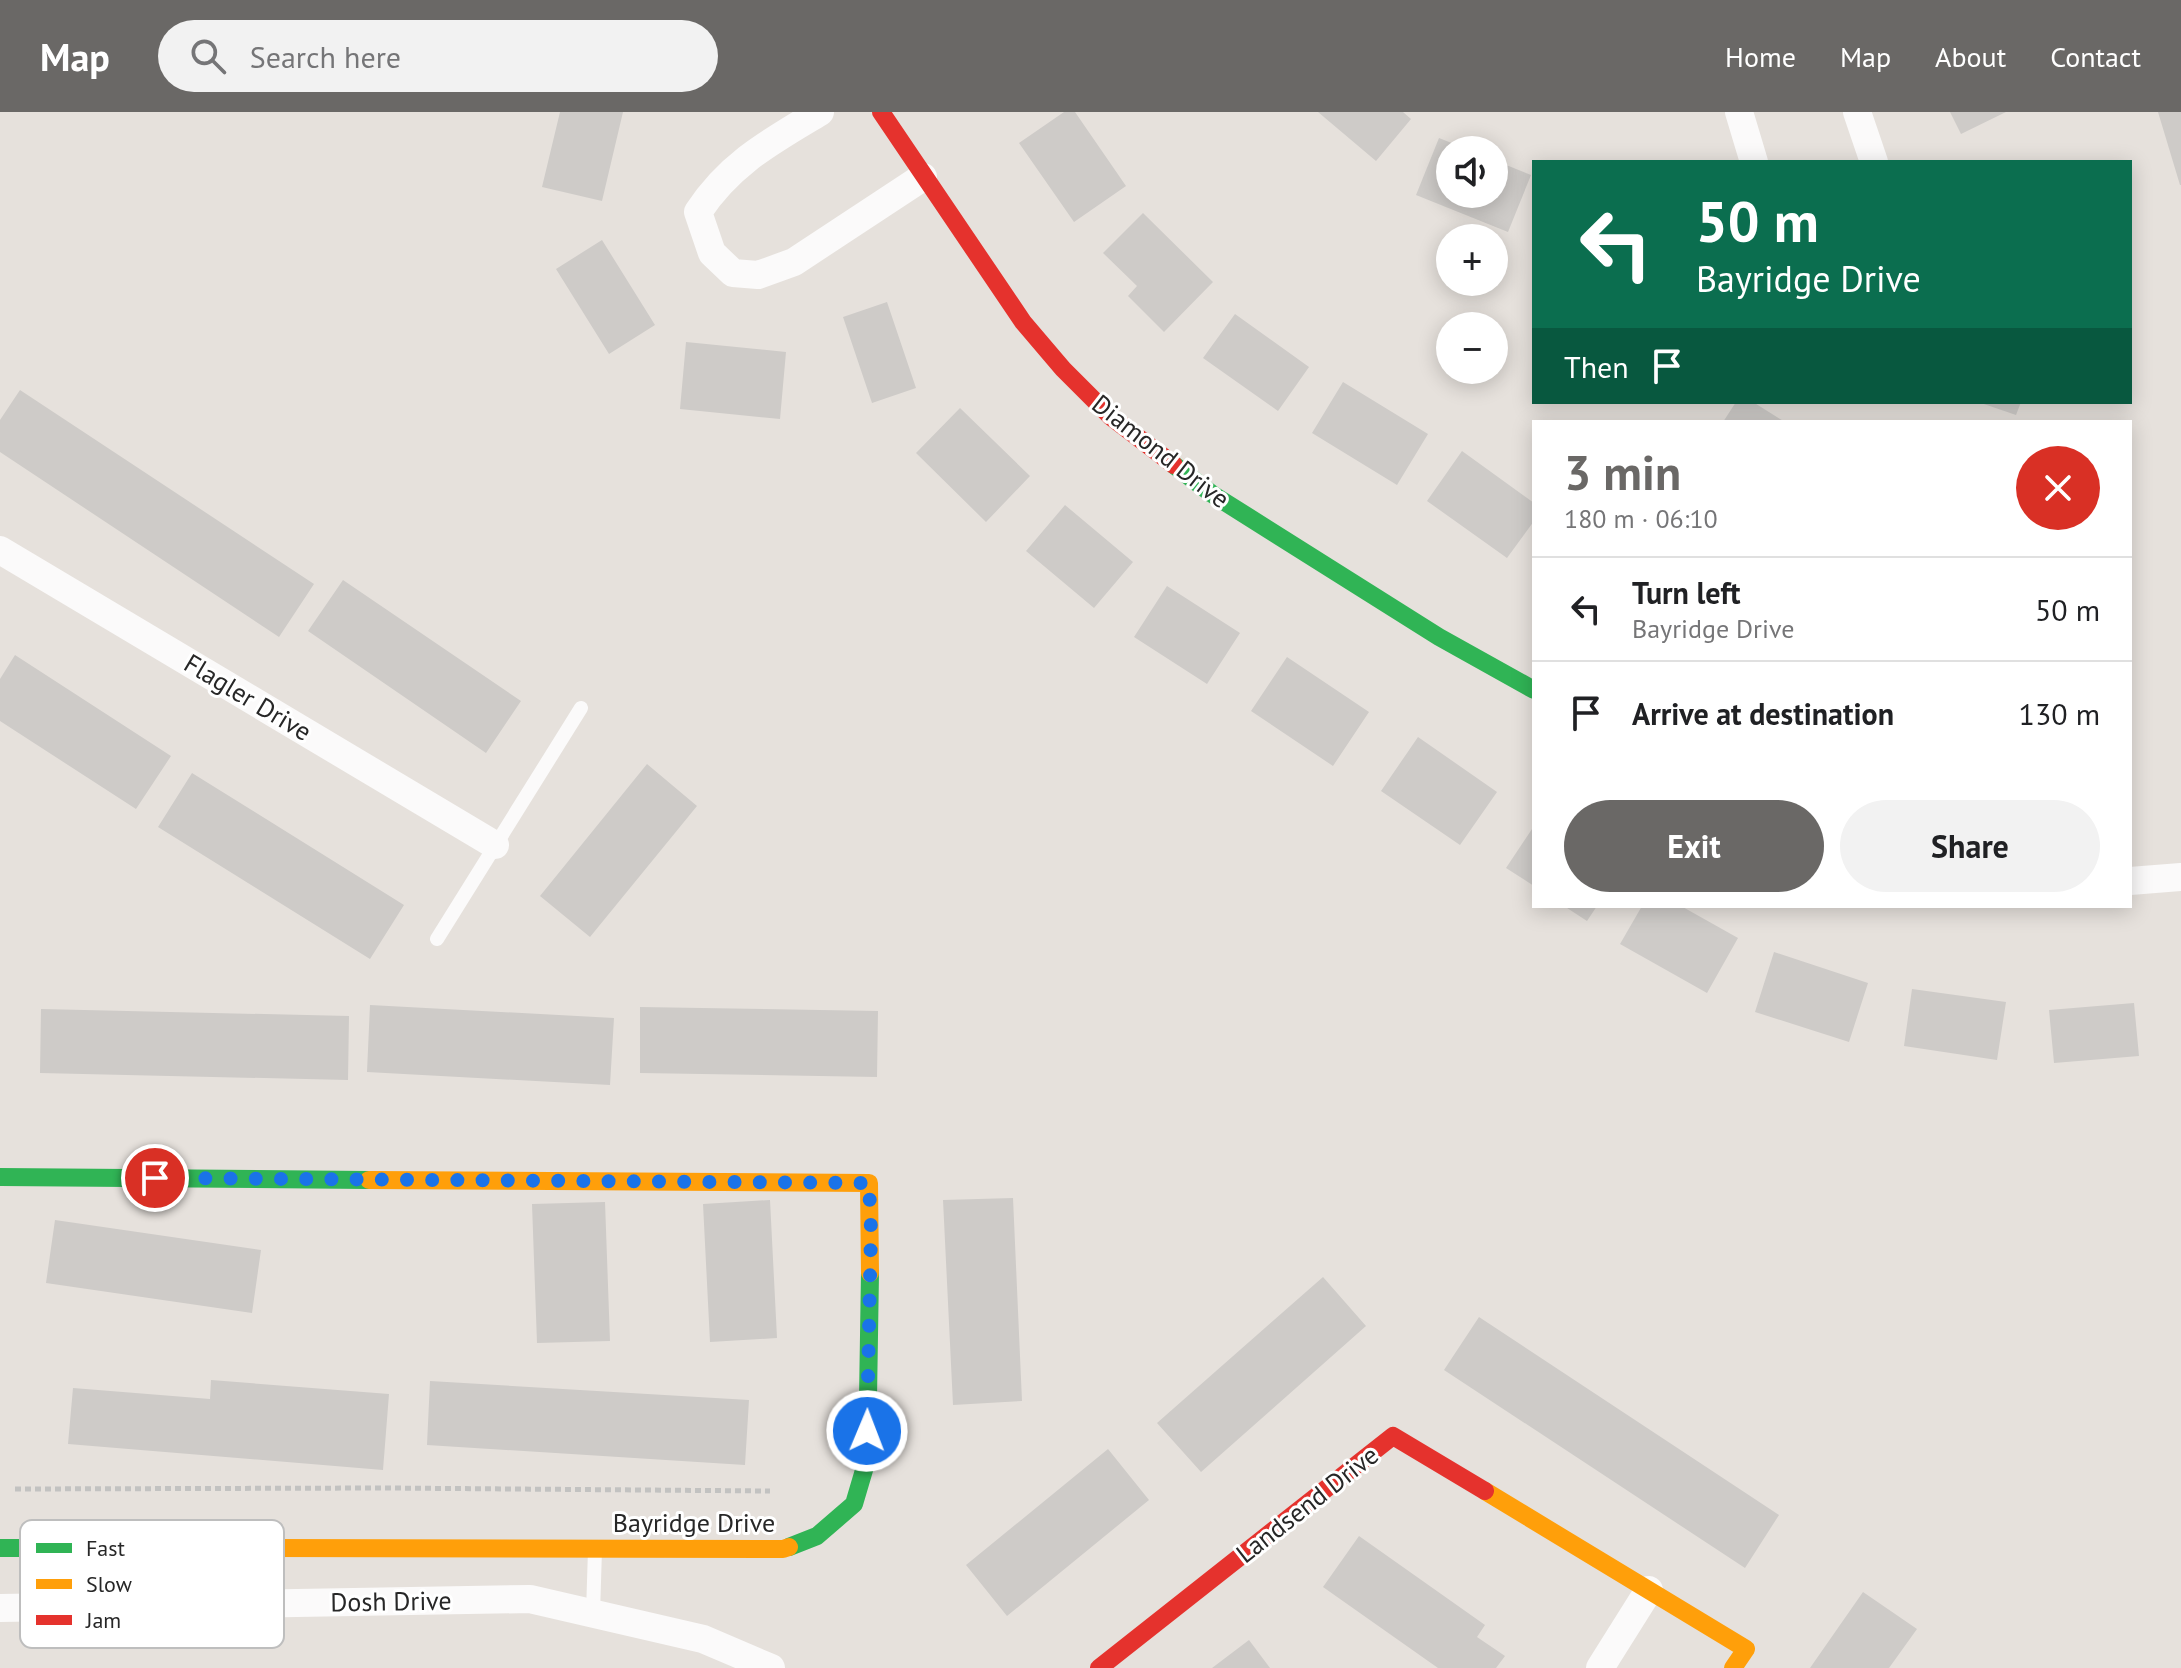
<!DOCTYPE html>
<html lang="en">
<head>
<meta charset="utf-8">
<style>
  body { margin:0; font-family:"PT Sans",sans-serif; background:#f2f2f2; color:#202124; height:100vh; display:flex; flex-direction:column; font-size:30px; white-space:nowrap }
  * { box-sizing:border-box; margin:0 }
  p { font-size:26px; color:#757577 }
  .icon { flex:none; width:44px; height:44px; fill:none; stroke:currentColor; stroke-width:2; stroke-linecap:round; stroke-linejoin:round }
  .map { position:relative; flex:1; overflow:hidden }
  .details { position:absolute; left:1532px; top:308px; width:600px; height:488px; display:flex; flex-direction:column; background:#fff; border-radius:0px; box-shadow:0 4px 20px #0003 }
  .details>* { flex:none }
  .guide { position:absolute; left:1532px; top:48px; width:600px; height:244px; border-radius:0px; box-shadow:0 4px 20px #0003; background:#0b6e4f; color:#fff; overflow:hidden }
  .tools { position:absolute; left:1436px; top:24px; display:grid; gap:16px }
  .tools a { display:grid; place-items:center; width:72px; height:72px; border-radius:50%; background:#fff; box-shadow:0 4px 20px #0003; font-size:40px }
  .pin { position:absolute; display:grid; place-items:center; width:68px; height:68px; color:#fff; margin:-34px; border:4px solid #fff; border-radius:50%; box-shadow:0 2px 8px #0007 }
  .me { position:absolute; width:88px; margin:-44px; rotate:1deg; stroke-linejoin:round; filter:drop-shadow(0 0 6px #0008) }
  .turn { display:flex; align-items:center; gap:28px; height:168px; padding:0 32px; font-size:36px }
  .turn .icon { width:104px; height:104px; stroke-width:2.5 }
  .turn b { display:block; font-size:56px; line-height:68px }
  .then { display:flex; align-items:center; height:76px; padding:0 32px; background:#0003; gap:16px; font-size:30px }
  .round { display:grid; place-items:center; flex:none; width:84px; height:84px; border-radius:42px; background:#f2f2f2 }
  .head { display:flex; align-items:center; justify-content:space-between; height:136px; padding:0 32px }
  h1 { font-size:48px; font-weight:800; line-height:60px; color:#6a6866 }
  .primary-button { display:flex; gap:16px; margin-top:auto; padding:16px 32px }
  .primary-button a { flex:1; height:92px; border-radius:48px; background:#6a6866; color:#fff; font-size:32px; font-weight:800; line-height:92px; text-align:center }
  .primary-button a+a { background:#f2f2f2; color:#202124 }
  ul { padding:0; list-style:none }
  li { display:flex; align-items:center; gap:24px; height:104px; padding:0 32px; border-top:2px solid #e0e0e0 }
  li div { flex:1 }
  li b { display:block; font-size:30px }
  li em { font-style:normal }
  header { display:flex; align-items:center; gap:48px; box-sizing:border-box; height:112px; padding:0 40px; background:#6a6866; color:#fff }
  header strong { font-size:38px }
  nav { display:flex; gap:44px; margin-inline-start:auto; font-size:28px }
  .search { width:560px; height:72px; background:#f2f2f2; display:flex; align-items:center; gap:20px; box-sizing:border-box; padding:0 28px; border-radius:44px; color:#757577; font-size:30px }
  .map>svg:first-child { display:block }
  .building { fill:#cecbc8 }
  .lines { fill:none; stroke-linecap:round; stroke-linejoin:round }
  .path { stroke:#c2c2c1; stroke-width:5; stroke-dasharray:6 4; stroke-linecap:butt }
  .lane { stroke:#fbfafa; stroke-width:14 }
  .street { stroke:#fbfafa; stroke-width:28 }
  .fast { stroke:#30b455; stroke-width:18 }
  .slow { stroke:#ff9f0a; stroke-width:18 }
  .jam { stroke:#e5322d; stroke-width:18 }
  .route { stroke:#1a73e8; stroke-width:14; stroke-dasharray:0 25.2 }
  .labels { text-anchor:middle; dominant-baseline:central; stroke-width:6; stroke-linejoin:round; paint-order:stroke }
  .street-label { font-size:26px; fill:#272727; stroke:#fff }
  .key { fill:#fff; stroke:#bebebe; stroke-width:2 }
  .key-label { font-size:22px; fill:#272727 }
</style>
</head>
<body>
<header>
<strong>Map</strong>
<div class="search"><svg class="icon" aria-label="search" viewBox="0 0 24 24"><circle cx="10" cy="10" r="6"/><path d="M15 15l6 6"/></svg>Search here</div>
<nav><a>Home</a><a>Map</a><a>About</a><a>Contact</a></nav>
</header>
<div class="map">
<svg width="2181" height="1556" viewBox="0 0 2181 1556">
  <rect width="100%" height="100%" fill="#e6e1dc"/>
  <path class="building" d="M560,0H623L602,89L542,75Z
    M1064,0H1075L1126,74L1074,110L1019,31Z
    M1318,0H1403L1411,7L1376,49Z
    M1950,0H2006L1961,22Z
    M2158,0H2181V73H2180Z
    M1439,26L1469,38H1450V82H1494V48L1531,63L1508,120L1416,83Z
    M1143,101L1213,170L1164,220L1128,184L1137,174L1103,141Z
    M602,128L655,213L609,242L556,157Z
    M887,190L916,276L872,291L843,205Z
    M1235,202L1309,255L1278,299L1203,246Z
    M686,230L786,240L780,307L680,297Z
    M1343,270L1428,322L1397,373L1312,321Z
    M20,278L314,472L279,525L0,340V308Z
    M1736,290H1753L1785,310H1723Z
    M1978,290H2021L2016,303Z
    M960,296L1030,364L986,410L916,341Z
    M1462,339L1534,391V409L1507,446L1427,389Z
    M1065,393L1133,450L1094,496L1026,439Z
    M343,468L521,589L486,641L308,519Z
    M1167,474L1240,521L1207,572L1134,525Z
    M15,543L171,644L136,697L0,609V567Z
    M1287,545L1369,600L1333,654L1251,599Z
    M1418,625L1497,680L1460,733L1381,679Z
    M647,652L697,694L590,825L540,784Z
    M192,661L404,793L370,847L158,715Z
    M1534,714V774L1506,756Z
    M1564,794H1597L1587,809Z
    M1642,794H1681L1738,826L1707,881L1620,832Z
    M1774,840L1868,871L1849,930L1755,900Z
    M1912,877L2006,890L1997,948L1904,934Z
    M2134,891L2139,944L2054,951L2049,898Z
    M370,893L614,906L610,973L367,960Z
    M640,895L878,899L877,965L640,961Z
    M41,897L349,904L348,968L40,961Z
    M1013,1086L1022,1289L953,1293L943,1088Z
    M770,1088L777,1226L710,1230L703,1092Z
    M605,1090L610,1229L537,1231L532,1092Z
    M55,1108L261,1138L252,1201L46,1171Z
    M1323,1165L1366,1214L1201,1360L1157,1311Z
    M1479,1205L1779,1403L1745,1456L1444,1258Z
    M211,1268L389,1282L383,1358L68,1332L73,1276L210,1287Z
    M430,1269L749,1288L745,1353L427,1333Z
    M1108,1337L1149,1388L1007,1504L966,1453Z
    M1359,1424L1485,1513L1477,1525L1505,1544L1496,1556H1438L1323,1475Z
    M1863,1480L1917,1517L1889,1556H1810Z
    M1249,1528L1270,1556H1212Z"/>
  <g class="lines">
    <path class="path" d="M15,1377L385,1376L770,1379"/>
    <path class="lane" d="M437,827L581,596
      M593,1501L595,1438"/>
    <path class="street" d="M820,0C772,29 730,51 698,100L712,141L733,161L758,163L794,150L923,65
      M1739,0L1754,50
      M1857,0L1874,50
      M0,438L495,733
      M2130,769L2181,765
      M0,1496L530,1487L703,1527L771,1556
      M1600,1556L1649,1478"/>
    <path class="fast" d="M1174,353L1212,382L1439,525L1534,578
      M0,1065L369,1068
      M789,1435L817,1424L854,1392L867,1348L870,1161
      M0,1436H268"/>
    <path class="slow" d="M369,1068L869,1071L870,1161
      M1485,1379L1746,1537L1733,1556
      M268,1436L783,1437L789,1435"/>
    <path class="jam" d="M881,0L1023,210L1063,257L1110,304L1174,353
      M1099,1556L1393,1324L1485,1379"/>
  </g>
  <g class="lines">
    <path class="route" d="M155,1066L869,1071L871,1118L867,1319"/>
  </g>
  <g class="labels">
    <g class="street-label">
      <text transform="translate(1161 339) rotate(38)">Diamond Drive</text>
      <text transform="translate(248 585) rotate(31)">Flagler Drive</text>
      <text transform="translate(1307 1392) rotate(-38)">Landsend Drive</text>
      <text x="694" y="1410">Bayridge Drive</text>
      <text transform="translate(391 1489) rotate(-1)">Dosh Drive</text>
    </g>
  </g>
  <rect x="20" y="1408" width="264" height="128" rx="12" class="key"/>
  <rect x="36" y="1431" width="36" height="10" fill="#30b455"/>
  <rect x="36" y="1467" width="36" height="10" fill="#ff9f0a"/>
  <rect x="36" y="1503" width="36" height="10" fill="#e5322d"/>
  <g class="key-label">
    <text x="86" y="1444">Fast</text>
    <text x="86" y="1480">Slow</text>
    <text x="86" y="1516">Jam</text>
  </g>
</svg>
<div class="tools">
<a><svg class="icon" aria-label="sound" viewBox="0 0 24 24"><path d="M4 9h4l5-4v14l-5-4H4zM17 9q2 3 0 6"/></svg></a>
<a>+</a>
<a>−</a>
</div>
<div class="pin" style="left:155px;top:1066px;background:#d93025"><svg class="icon" aria-label="arrive" viewBox="0 0 24 24"><path d="M6 21V4h12l-3 4 3 4H6"/></svg></div>
<svg class="me" style="left:867px;top:1319px" viewBox="-20 -20 40 40"><circle r="17" fill="#1a73e8" stroke="#fff" stroke-width="3"/><path d="M0-11L8 9 0 5-8 9z" fill="#fff"/></svg>
<div class="guide">
<div class="turn"><svg class="icon" aria-label="left" viewBox="0 0 24 24"><path d="M17 20v-9H6M10 6l-5 5 5 5"/></svg><div><b>50 m</b>Bayridge Drive</div></div>
<div class="then">Then<svg class="icon" aria-label="arrive" viewBox="0 0 24 24"><path d="M6 21V4h12l-3 4 3 4H6"/></svg></div>
</div>
<section class="details">
<div class="head"><div><h1>3 min</h1><p>180 m · 06:10</p></div><a class="round" style="background:#d93025;color:#fff"><svg class="icon" aria-label="close" viewBox="0 0 24 24"><path d="M6 6l12 12M18 6L6 18"/></svg></a></div>
<ul>
<li><svg class="icon" aria-label="left" viewBox="0 0 24 24"><path d="M17 20v-9H6M10 6l-5 5 5 5"/></svg><div><b>Turn left</b><p>Bayridge Drive</p></div><em>50 m</em></li>
<li><svg class="icon" aria-label="arrive" viewBox="0 0 24 24"><path d="M6 21V4h12l-3 4 3 4H6"/></svg><div><b>Arrive at destination</b></div><em>130 m</em></li>
</ul>
<div class="primary-button"><a>Exit</a><a>Share</a></div>
</section>
</div>
</body>
</html>
